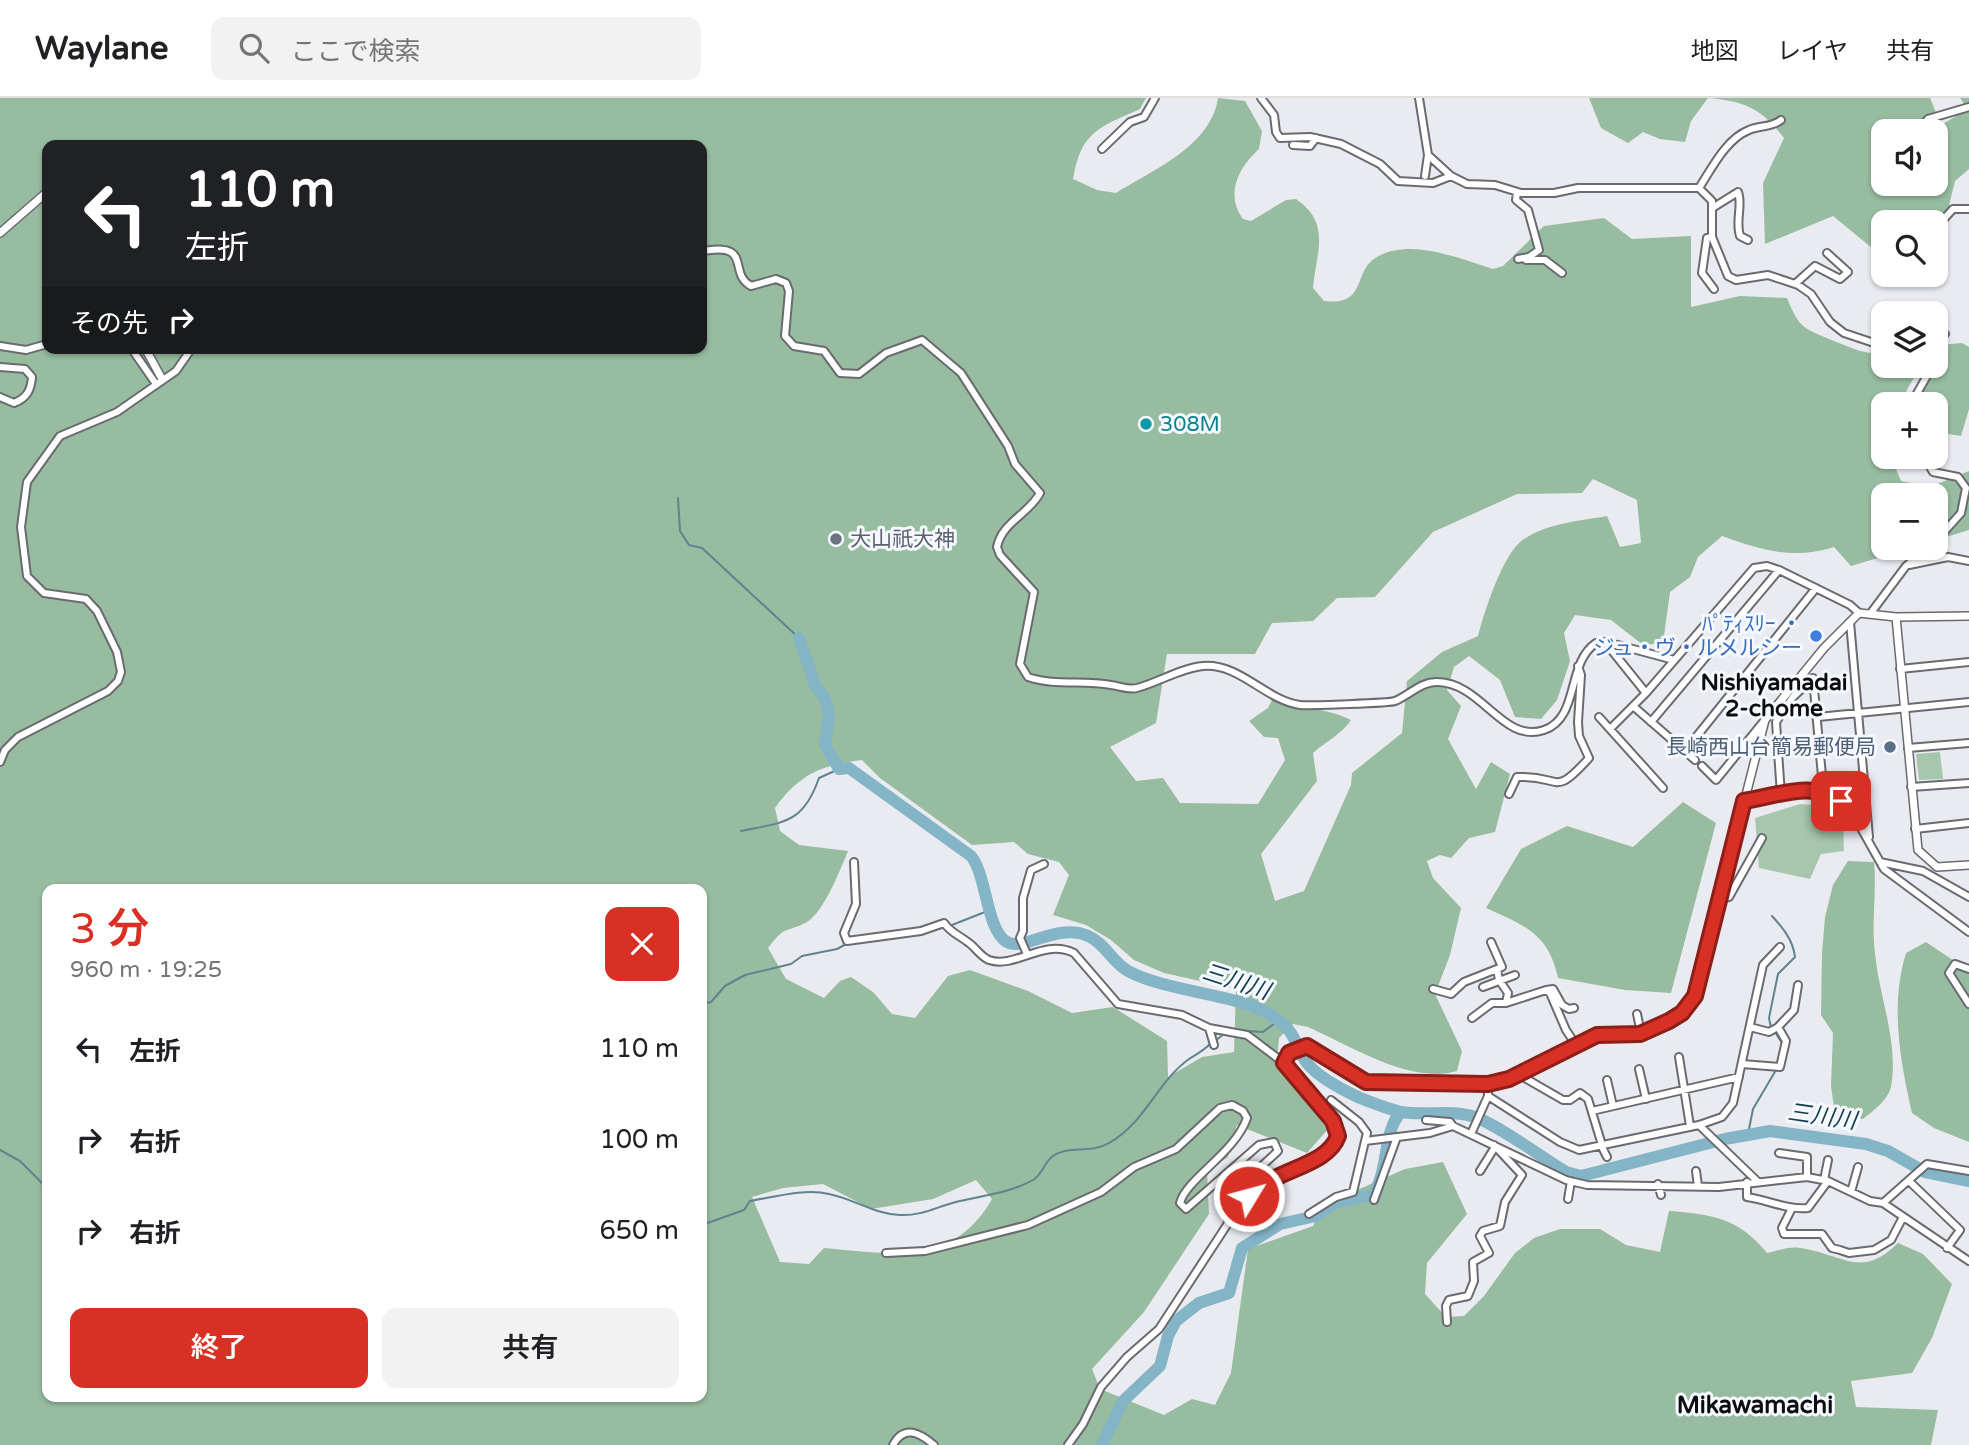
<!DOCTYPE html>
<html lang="ja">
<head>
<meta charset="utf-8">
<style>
  body { margin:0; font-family:"Varela Round","Noto Sans JP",sans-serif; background:#f2f2f2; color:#202124; height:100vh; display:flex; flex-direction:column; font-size:26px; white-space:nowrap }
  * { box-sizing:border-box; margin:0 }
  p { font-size:23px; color:#757577 }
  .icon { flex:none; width:38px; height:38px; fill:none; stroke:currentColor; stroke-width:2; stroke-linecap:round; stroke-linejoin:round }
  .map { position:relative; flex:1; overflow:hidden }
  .drawer { position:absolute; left:42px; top:786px; width:665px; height:518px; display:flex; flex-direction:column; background:#fff; border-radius:14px; box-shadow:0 2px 5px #0004 }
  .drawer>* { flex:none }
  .hud { position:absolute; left:42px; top:42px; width:665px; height:214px; border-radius:14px; box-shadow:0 2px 5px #0004; background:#202124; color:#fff; overflow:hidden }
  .fabs { position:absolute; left:1871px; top:21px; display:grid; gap:14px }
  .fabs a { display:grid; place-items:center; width:77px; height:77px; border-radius:14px; background:#fff; box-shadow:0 2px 5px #0004; font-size:35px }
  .pin { position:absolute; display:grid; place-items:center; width:60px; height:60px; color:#fff; margin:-30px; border-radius:14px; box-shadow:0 4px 10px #0006 }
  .me { position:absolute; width:77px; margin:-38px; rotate:53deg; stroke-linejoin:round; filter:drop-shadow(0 0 5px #0008) }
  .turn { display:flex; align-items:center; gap:24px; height:147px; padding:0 28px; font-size:32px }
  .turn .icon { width:91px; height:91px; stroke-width:2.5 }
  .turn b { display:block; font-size:49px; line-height:60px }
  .then { display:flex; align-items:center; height:66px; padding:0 28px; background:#0003; gap:14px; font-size:26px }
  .round { display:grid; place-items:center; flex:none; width:74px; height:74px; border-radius:14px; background:#f2f2f2 }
  .head { display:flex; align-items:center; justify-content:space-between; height:119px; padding:0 28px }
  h1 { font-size:42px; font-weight:600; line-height:52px; color:#d93025 }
  .primary-button { display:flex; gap:14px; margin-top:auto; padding:14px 28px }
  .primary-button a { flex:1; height:80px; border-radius:14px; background:#d93025; color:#fff; font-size:28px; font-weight:600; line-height:80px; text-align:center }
  .primary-button a+a { background:#f2f2f2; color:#202124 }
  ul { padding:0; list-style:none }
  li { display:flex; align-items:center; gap:21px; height:91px; padding:0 28px }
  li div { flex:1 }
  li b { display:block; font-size:26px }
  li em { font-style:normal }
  header { display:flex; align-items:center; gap:42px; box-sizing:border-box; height:98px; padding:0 35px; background:#fff; border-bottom:2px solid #e0e0e0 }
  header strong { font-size:33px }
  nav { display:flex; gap:38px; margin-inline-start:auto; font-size:24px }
  .search { width:490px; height:63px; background:#f2f2f2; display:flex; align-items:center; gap:18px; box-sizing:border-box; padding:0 24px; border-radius:14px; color:#757577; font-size:26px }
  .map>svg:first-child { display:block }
  .green { fill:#a7c6ae }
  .forest { fill:#97bca0; fill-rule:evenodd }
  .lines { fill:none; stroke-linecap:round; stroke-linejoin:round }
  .stream { stroke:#608390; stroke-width:2 }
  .river { stroke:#84b5c7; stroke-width:12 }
  .minor-casing { stroke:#696b70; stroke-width:10 }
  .tertiary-casing { stroke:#696b70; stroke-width:10 }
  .minor { stroke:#fff; stroke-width:6 }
  .tertiary { stroke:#fff; stroke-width:7 }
  .route-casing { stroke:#8d1f18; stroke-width:18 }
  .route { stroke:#d93025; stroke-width:12 }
  .culture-dot { fill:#0f9aa8; stroke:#f6f8ff; stroke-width:2.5 }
  .worship-dot { fill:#6b7280; stroke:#f6f8ff; stroke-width:2.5 }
  .shop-dot { fill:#3f7fe0; stroke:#f6f8ff; stroke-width:2.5 }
  .service-dot { fill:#5c6f8a; stroke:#f6f8ff; stroke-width:2.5 }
  .labels { text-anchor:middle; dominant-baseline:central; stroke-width:6; stroke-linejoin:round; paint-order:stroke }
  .culture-label { font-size:21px; fill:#0d838f; stroke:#f6f8ff; text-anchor:start }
  .worship-label { font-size:21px; fill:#5b616d; stroke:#f6f8ff; text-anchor:start }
  .shop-label { font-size:21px; fill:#366cbe; stroke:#f6f8ff; text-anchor:end }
  .service-label { font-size:21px; fill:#4e5e75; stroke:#f6f8ff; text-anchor:end }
  .neighbourhood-label { font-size:23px; font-weight:bold; fill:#0d0d0f; stroke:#f6f8ff }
  .water-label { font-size:23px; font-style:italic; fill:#123d4b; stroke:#f6f8ff }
  .quarter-label { font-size:24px; font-weight:bold; fill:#0d0d0f; stroke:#f6f8ff }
</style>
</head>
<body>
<header>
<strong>Waylane</strong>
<div class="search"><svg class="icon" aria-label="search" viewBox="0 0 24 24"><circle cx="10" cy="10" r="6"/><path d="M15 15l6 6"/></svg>ここで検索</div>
<nav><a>地図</a><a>レイヤ</a><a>共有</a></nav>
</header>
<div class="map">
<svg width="1969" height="1347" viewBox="0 0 1969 1347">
  <rect width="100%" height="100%" fill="#e9ebf1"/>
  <path class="green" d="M1940,654L1943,681L1919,682L1916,656Z
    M1800,706L1823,708L1843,722L1844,753L1821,756L1810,781L1759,770L1755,720Z"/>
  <path class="forest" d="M0,0H1146L1140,11C1100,29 1081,33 1073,81L1097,92L1116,95C1153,72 1211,48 1218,0L1245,3L1262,33L1259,51C1238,70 1225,96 1243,121L1251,123L1286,102L1296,101C1332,126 1316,154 1313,190L1324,203C1369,208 1351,174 1377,159C1410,139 1460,161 1493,171L1503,168L1544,128L1604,120L1632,141L1691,138V209L1740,198L1787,200C1800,232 1804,230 1834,243C1854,251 1861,255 1883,256V268H1914L1917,274L1899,306H1883V359H1891L1901,383L1930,389L1969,373V432L1936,442V397H1883V450H1911L1851,468L1834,449C1793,462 1761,452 1722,438L1698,459L1690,479L1670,494L1663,545L1643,547L1611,522L1575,517L1564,535L1570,563L1557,602L1541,621L1515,619L1500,582L1469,558L1454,569L1447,592L1461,608L1448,641L1476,691L1491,664L1510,676L1495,734L1469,740L1451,760L1440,757L1427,763L1433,780L1461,810L1450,857L1435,896L1462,953L1457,973C1411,987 1351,948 1308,929L1293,926L1279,940L1277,963L1328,1031L1307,1055L1237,1027L1228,1059L1207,1073L1209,1116L1144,1214L1092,1271L1100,1291L1164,1317L1192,1301L1215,1307L1231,1275L1248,1151L1313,1128L1323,1107L1405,1071L1443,1064L1467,1116L1427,1165L1425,1196L1446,1219L1464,1218L1484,1198L1515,1155L1534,1140L1560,1131H1600L1626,1147L1660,1154L1669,1113C1711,1116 1739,1120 1767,1155C1777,1153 1790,1148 1800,1150C1844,1156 1860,1182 1898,1145L1923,1156L1952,1186L1932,1240L1912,1275L1851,1283L1856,1309L1938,1312L1931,1347H0ZM47,47H702V250H47ZM1593,381L1637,402L1641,445L1620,449L1607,418C1579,423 1549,425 1524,441C1503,454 1484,515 1478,538L1442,554L1407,583L1402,635L1352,675L1351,687L1304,793L1275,803L1261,756L1317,683L1313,655C1326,643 1341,637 1351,622C1322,608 1302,612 1272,602L1268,610L1249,623L1264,639L1278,640L1285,662L1258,706L1180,705L1163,680L1136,683L1110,649L1156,625L1167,556H1255L1272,525L1313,523L1337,500L1375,499L1433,434L1517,396L1582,395ZM862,662L880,680L972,747L1014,744L1028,756L1059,764L1069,777L1053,817L1086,827L1111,842L1134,862L1164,875L1236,891L1234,954L1202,959L1168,979L1167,943L1113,909L1072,915L1028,893L970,872L948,878L915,920L892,916L873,894L851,879L840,883L824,900L786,881L768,850C787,825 785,836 807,824C824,814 841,770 848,753L799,747L780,733L775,710C799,676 822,667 862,662ZM47,791H702V1298H47ZM976,1082L992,1101C954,1169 890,1156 824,1150L809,1166L780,1164L752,1099L783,1090L823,1086L871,1111L933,1101Z
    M1589,0H1930L1941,27L1968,11L1960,0H1969V71L1955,83L1936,160V124H1883V159L1833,118L1765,146L1763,85L1784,40C1762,11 1745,3 1708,0L1691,23L1685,44L1660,41L1643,34L1628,45L1601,30ZM1883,33H1936V86H1883Z
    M1962,245L1969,249V311L1961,338L1936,334V306H1916L1922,291L1930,283L1941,247Z
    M1683,704L1716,725L1671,895L1625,892L1558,880C1549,836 1524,827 1486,810L1521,751L1567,728L1633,749Z
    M1848,763L1874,764C1877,795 1871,824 1875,855C1879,899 1899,944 1891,989C1888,1002 1873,1013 1863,1021L1835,1016L1831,988L1833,935L1821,917L1822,855L1825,819L1833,787Z
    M1926,844L1969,873V1044L1934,1030L1912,1015C1900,962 1890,907 1906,855Z"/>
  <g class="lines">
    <path class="stream" d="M1936,128L1943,126
      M678,400L680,433L689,447L702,450L799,540
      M741,733C784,724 803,726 819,680L839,671
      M952,827L990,812
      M923,836L941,830
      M702,906L711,904L725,888L745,877L791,866L802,858L837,851L848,845
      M1771,930L1769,920L1778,876L1795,859C1793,842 1783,830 1772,818
      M1232,932L1263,934L1279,922
      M1775,934L1782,945L1777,967
      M1215,943L1224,936
      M1748,1036L1753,1011L1776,972
      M0,1052L20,1063L44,1087
      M702,1127L744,1112L750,1103C774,1099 805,1090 829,1096C854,1101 874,1116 900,1117C922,1118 936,1109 956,1104C981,1098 1010,1095 1033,1082C1043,1076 1044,1064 1053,1058C1068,1047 1091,1056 1109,1045C1146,1024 1157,984 1189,961C1197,956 1203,953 1210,946"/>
    <path class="river" d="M799,540L815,587L824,599L829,615L825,647L839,671L849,670L971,758C987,777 986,832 1007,844C1023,854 1058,824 1088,838C1105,845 1112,864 1128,873C1169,895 1239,895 1274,919C1297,934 1294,947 1307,965C1318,979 1345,993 1360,1000C1373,1005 1388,1011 1401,1014C1424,1018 1452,1011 1475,1019C1498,1027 1543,1060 1566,1074L1581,1078L1725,1041L1770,1033L1866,1046L1888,1053L1925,1074L1969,1083
      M1102,1347L1123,1303L1160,1268L1168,1238L1176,1223L1199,1205L1229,1195L1242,1150L1280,1126L1316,1118L1335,1105L1372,1097C1390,1073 1382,1034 1401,1014"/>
    <defs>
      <path id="minor" d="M1261,0L1274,17L1276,34L1280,40L1310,39L1341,46L1380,66L1398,83L1433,85L1451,78
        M1419,0L1428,57L1451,78L1467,86L1495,87L1521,95H1554L1578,90H1699L1712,103V139L1728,178L1736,182L1768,177L1798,187L1811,196L1830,224L1844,235L1883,248
        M1918,33L1928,21L1969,9
        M1293,47L1310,48L1316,40
        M1102,51L1130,24L1144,19L1155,0
        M1425,78L1428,57
        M1880,86L1883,72
        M1699,90C1712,70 1726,41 1749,32C1760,27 1771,30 1781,22
        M1517,94L1516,102L1528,112L1539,152L1529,159L1518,161
        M1714,109L1738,94C1743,107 1735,123 1740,138L1748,142
        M1942,123L1953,111H1969
        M1712,139L1707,140L1702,175L1714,191
        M702,153C754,144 727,175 751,188L776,181L786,185L789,193L785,238L794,248L824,253L840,275L859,276L886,255L922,242L961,275L1008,348L1015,366L1040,395C1029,416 1002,424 997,449L1000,457L1034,494L1020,566L1028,579C1054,588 1083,582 1111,587C1119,588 1129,592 1137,590C1159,584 1181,570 1203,568C1240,565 1265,602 1300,607C1308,608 1390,605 1395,603C1410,597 1421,583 1438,584C1482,585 1503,646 1544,632C1580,620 1566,565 1596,545L1618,547L1674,562
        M1526,162H1545L1562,175
        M1795,186L1815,168L1840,181L1848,174L1827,155
        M1936,238V233L1945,236
        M0,248L26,252L47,246
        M131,250L156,286
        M0,269L25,271L32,279C31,292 27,300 14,305L0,299
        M1911,306L1928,276L1927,268
        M1924,359L1933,374L1958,379L1966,390L1961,415L1936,443
        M1909,467L1948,459L1969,463
        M1870,516L1906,468L1928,450
        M1850,524L1869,739
        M1605,544L1646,595
        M1900,571L1969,564
        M1813,580L1822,678
        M1633,608L1695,662
        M1599,619L1663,690
        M1818,619L1969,604
        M1651,624L1779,472
        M1610,631L1646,595L1754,470L1767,468L1779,472L1850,507L1859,515
        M1908,650L1969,645
        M1684,654L1816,490
        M0,664L5,652L18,639L108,593L118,583L121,574L117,554L97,513L86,501L44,495L27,478L21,429L27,384L60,338L117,314L176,273L192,250
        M1702,668L1716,682L1764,623
        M1911,689L1969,685
        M1509,696L1517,679C1563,677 1552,701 1589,660L1579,638L1578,624L1581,577L1578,568
        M1781,697L1776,624L1793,599L1813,580
        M1744,703L1812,691L1833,697L1853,716L1884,771L1969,834
        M1915,731L1969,725
        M854,764L856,806L844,835L847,843L921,833L944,825C951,835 959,837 969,845C976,850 981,859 989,862C1016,871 1043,840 1074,855L1118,906L1182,917L1209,930L1247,937L1255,943L1284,965L1336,1029L1334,1048L1327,1056L1260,1087L1238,1110L1159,1231L1127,1259L1101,1289L1083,1326L1068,1347
        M1880,764L1923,773L1969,799
        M1719,802L1729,799L1762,740
        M1027,856L1020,840L1023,833V800L1031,772L1044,766
        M1497,871L1499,882L1508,895L1506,905L1546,892L1550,895L1566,932L1576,947
        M1969,871L1955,866L1949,875L1969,906
        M1483,889L1515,877
        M1433,891L1451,896L1464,884L1502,869L1491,844
        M1546,892L1553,891L1562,907L1569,911L1574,910
        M1637,916L1641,935
        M1472,920L1492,905H1506
        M1778,929L1794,912L1798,887
        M1209,930L1214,947
        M1679,959L1690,1028
        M1284,965L1289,955L1307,948L1366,984L1488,987V998L1471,1036
        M1742,966L1780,969L1786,943L1778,929L1769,934L1750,929
        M1639,971L1646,1001
        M1518,976L1563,1002H1570L1580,995L1588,1001L1602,1047
        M1607,982L1613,1008
        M1488,998L1560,1044L1579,1052L1699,1027L1722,1019L1733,1005L1763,867L1780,849
        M1592,1013L1739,979
        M1426,1022L1450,1024L1453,1028
        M1699,1027L1757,1083
        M1365,1043L1430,1035L1453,1028L1566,1082L1587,1087L1719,1089L1807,1079L1828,1083L1870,1103L1883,1105L1969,1163
        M1601,1047L1607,1059
        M1779,1055L1807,1059V1079
        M1480,1073L1495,1049
        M1696,1073L1698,1088
        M1824,1082L1828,1062
        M1909,1083L1960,1132L1947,1150
        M1747,1084V1099C1768,1102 1787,1112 1808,1110L1828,1083
        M1658,1086L1661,1097
        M1851,1094L1858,1069
        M1568,1101L1571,1083
        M1374,1102L1397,1039
        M1883,1105L1927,1066L1969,1073
        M1791,1112L1782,1130L1784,1136H1822L1832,1150L1840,1152L1849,1155L1874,1152L1891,1142L1903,1119
        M1309,1116L1336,1099L1353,1094L1365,1043L1367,1035L1359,1024L1331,1002
        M886,1155L925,1153L1028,1127L1101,1094L1134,1069L1176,1051L1220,1010L1232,1007L1243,1013L1247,1020C1235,1055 1186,1081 1180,1105L1186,1111L1259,1047L1274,1044L1278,1053L1239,1089L1228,1123
        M1447,1224L1446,1208L1449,1202L1468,1198L1474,1183L1473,1164L1489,1155L1480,1138L1483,1133L1500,1128L1505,1104L1522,1077L1494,1047
        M893,1347C904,1326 920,1335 934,1347"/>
      <path id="tertiary" d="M0,135L47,94
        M145,250L162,281
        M1896,519L1918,752L1937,769L1969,767
        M1488,987L1509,981L1597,937L1640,936L1669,923L1682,915L1695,898L1765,622L1824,550L1859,515L1896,519L1969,518"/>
    </defs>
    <use href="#minor" class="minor-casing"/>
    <use href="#tertiary" class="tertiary-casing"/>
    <use href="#minor" class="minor"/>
    <use href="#tertiary" class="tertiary"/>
  </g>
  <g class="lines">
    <defs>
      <path id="route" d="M1249,1098C1276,1070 1327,1069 1338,1038L1333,1023L1284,965L1289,955L1307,948L1366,984L1488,986L1509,981L1597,937L1640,936L1669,923L1682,915L1695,898L1744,703C1776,698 1814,682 1841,703"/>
    </defs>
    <use href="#route" class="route-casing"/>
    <use href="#route" class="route"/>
  </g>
  <circle class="culture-dot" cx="1146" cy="326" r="7"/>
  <circle class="worship-dot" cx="836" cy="441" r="7"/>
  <circle class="shop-dot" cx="1816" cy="538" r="7"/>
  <circle class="service-dot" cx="1890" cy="649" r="7"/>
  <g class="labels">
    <g class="culture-label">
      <text x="1160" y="326">308M</text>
    </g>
    <g class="worship-label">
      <text x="850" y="441">大山祇大神</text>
    </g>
    <g class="shop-label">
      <text x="1802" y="526">ﾊﾟﾃｨｽﾘｰ ・<tspan x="1802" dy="24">ジュ・ヴ・ルメルシー</tspan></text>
    </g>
    <g class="service-label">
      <text x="1876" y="649">長崎西山台簡易郵便局</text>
    </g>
    <g class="neighbourhood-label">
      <text x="1774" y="585">Nishiyamadai<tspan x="1774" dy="26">2-chome</tspan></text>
    </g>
    <g class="water-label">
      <text transform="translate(1236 884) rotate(18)">三川川</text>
      <text transform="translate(1822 1019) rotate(8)">三川川</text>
    </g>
    <g class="quarter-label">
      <text x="1755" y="1307">Mikawamachi</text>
    </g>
  </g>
</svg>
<div class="fabs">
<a><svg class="icon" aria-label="sound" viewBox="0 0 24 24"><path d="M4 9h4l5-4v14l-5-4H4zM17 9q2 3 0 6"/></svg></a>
<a><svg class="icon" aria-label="search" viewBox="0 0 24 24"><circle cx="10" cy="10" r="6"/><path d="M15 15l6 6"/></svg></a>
<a><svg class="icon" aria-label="layers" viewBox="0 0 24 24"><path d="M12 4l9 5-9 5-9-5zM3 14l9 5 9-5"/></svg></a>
<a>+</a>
<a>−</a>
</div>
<div class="pin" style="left:1841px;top:703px;background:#d93025"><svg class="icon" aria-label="arrive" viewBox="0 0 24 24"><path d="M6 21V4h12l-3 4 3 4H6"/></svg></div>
<svg class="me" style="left:1249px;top:1098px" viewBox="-20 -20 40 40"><circle r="17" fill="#d93025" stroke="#fff" stroke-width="3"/><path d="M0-11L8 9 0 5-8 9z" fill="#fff"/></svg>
<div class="hud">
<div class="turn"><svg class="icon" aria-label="left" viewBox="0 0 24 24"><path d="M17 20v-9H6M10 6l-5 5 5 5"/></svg><div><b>110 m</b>左折</div></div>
<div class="then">その先<svg class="icon" aria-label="right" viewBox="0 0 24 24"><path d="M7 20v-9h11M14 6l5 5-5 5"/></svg></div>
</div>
<section class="drawer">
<div class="head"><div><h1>3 分</h1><p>960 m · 19:25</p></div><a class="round" style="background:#d93025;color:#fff"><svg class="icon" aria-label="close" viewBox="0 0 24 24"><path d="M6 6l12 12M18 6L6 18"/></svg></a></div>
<ul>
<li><svg class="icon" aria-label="left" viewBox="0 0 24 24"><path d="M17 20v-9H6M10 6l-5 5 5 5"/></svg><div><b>左折</b></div><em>110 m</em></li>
<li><svg class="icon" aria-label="right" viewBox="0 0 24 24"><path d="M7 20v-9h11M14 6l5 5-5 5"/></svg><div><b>右折</b></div><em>100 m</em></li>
<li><svg class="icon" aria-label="right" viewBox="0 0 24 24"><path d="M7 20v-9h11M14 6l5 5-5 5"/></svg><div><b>右折</b></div><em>650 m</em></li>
</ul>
<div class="primary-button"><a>終了</a><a>共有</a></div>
</section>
</div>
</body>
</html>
